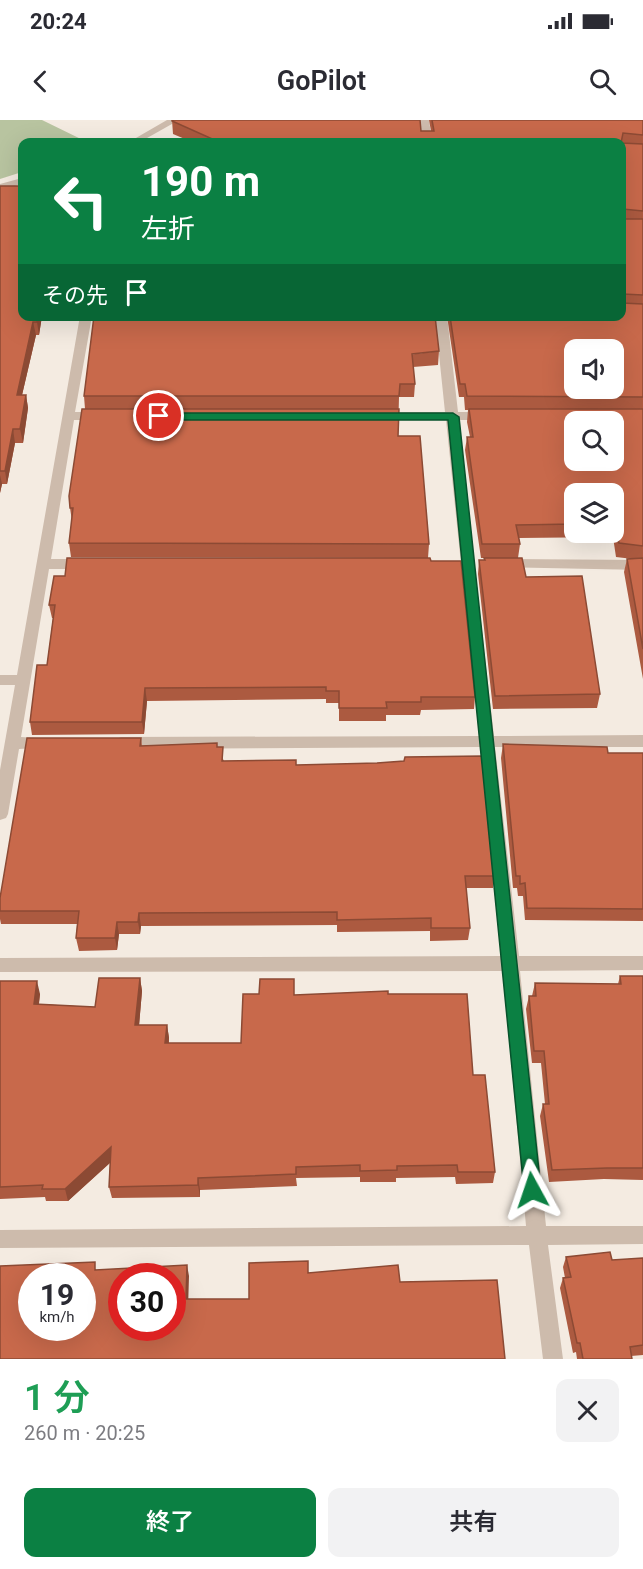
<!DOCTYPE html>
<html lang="ja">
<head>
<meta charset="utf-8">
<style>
  body { margin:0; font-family:Roboto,"Noto Sans JP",sans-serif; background:#f2f2f3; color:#2b2b33; height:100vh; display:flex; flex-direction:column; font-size:22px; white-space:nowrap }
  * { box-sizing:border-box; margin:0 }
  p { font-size:20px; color:#7c7c81 }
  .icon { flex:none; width:33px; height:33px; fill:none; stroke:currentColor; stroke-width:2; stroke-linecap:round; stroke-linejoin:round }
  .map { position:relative; height:1239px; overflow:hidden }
  .panel { display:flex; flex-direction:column; background:#fff; flex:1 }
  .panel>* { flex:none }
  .hud { position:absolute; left:18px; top:18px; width:608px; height:183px; border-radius:12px; box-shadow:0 6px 24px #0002; background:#0b8043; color:#fff; overflow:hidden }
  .fabs { position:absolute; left:564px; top:219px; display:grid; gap:12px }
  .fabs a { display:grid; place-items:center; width:60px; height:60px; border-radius:12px; background:#fff; box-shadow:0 6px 24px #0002; font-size:30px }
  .speed { position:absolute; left:18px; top:1143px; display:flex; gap:12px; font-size:30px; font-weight:700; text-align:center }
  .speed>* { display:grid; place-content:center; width:78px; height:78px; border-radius:50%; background:#fff; box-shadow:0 6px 24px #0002; line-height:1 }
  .speed small { font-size:15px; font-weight:400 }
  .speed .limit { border:9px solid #d22; background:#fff; color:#111 }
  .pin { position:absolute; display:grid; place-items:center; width:51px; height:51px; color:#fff; margin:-26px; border:3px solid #fff; border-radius:50%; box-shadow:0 2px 6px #0007 }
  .me { position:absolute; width:66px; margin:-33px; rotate:355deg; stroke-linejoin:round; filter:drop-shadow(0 0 4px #0008) }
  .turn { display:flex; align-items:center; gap:21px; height:126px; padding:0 24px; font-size:27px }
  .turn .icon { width:78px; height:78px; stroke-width:2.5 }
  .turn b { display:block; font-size:42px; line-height:51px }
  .then { display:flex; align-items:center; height:57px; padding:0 24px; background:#0003; gap:12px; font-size:22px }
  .round { display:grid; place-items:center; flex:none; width:63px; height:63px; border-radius:12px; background:#f2f2f3 }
  .headline { display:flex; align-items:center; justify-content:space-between; height:102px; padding:0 24px }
  h1 { font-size:36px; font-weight:600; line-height:45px; color:#1e9e55 }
  .action { display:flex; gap:12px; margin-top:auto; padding:12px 24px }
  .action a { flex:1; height:69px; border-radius:12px; background:#0b8043; color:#fff; font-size:24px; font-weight:600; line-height:69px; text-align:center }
  .action a+a { background:#f2f2f3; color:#2b2b33 }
  .status { display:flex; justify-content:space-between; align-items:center; height:42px; padding:0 30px; background:#fff; direction:ltr }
  .status svg { height:16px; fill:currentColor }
  header { display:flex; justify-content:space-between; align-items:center; height:78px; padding:0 24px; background:#fff; font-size:27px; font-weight:600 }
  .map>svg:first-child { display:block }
  .green { fill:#b8c4a0 }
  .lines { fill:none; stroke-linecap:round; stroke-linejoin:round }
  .minor { fill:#cdbbac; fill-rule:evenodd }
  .wall { fill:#ac5a40; fill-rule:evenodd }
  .shaded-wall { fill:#8c4a34 }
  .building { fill:#c8694b; stroke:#8c4a34; stroke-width:1.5; fill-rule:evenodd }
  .route { fill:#0b8043; stroke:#07532c; stroke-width:1.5 }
</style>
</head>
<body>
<div class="status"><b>20:24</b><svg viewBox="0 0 49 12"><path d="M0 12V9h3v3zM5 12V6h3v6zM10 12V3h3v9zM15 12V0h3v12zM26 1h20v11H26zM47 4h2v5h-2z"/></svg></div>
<header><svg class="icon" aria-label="back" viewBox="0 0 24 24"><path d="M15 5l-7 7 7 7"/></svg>GoPilot<svg class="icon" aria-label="search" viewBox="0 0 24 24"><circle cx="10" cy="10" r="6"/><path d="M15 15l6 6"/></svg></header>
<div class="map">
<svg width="643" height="1239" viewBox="0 0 643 1239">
  <rect width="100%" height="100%" fill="#f4ebe1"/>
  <path class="green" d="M0,0H42L87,22H22V52L0,59Z"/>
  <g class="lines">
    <path class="minor" d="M167,0H179L140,22H129Z
      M419,0H429L432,22H422Z
      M22,58V64L0,70V64Z
      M80,196H92L75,292H100L106,296L100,300H74L51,439H85L92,444L85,449H49L21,617L51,619L54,623L51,627L19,629L8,694L6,698L0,700V650L15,565H0V555H17Z
      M435,196H447L458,292H487L493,296L487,300H458L494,616L643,615V627H495L519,836H643V850L520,851L546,1106H643V1124L548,1125L563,1239H543L529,1125L0,1128V1110L526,1106L503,851L0,852V838L502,836L480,627L121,629L116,627L113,623L116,619L121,617L479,616L446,300H379L373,296L379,292H445Z
      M505,439L643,440V450L500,447L498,444L500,441Z"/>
  </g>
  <path class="wall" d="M172,0L421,11H431L429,0H643V559L624,452L627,439H633L616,437L613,417L519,418L520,424L518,438L526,457L600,574L597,588L493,589L478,454L479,440H484V438H481L465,330L467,317H470L467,302L468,290H465L464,277H459L447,196H621V22H192L173,14ZM574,374H614V412H574Z
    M0,66L42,196L39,215H36L22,275H26L28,288L23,323H15L7,364H2L0,373Z
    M439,231L438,245L413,247L415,264L414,277H399L398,316L429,424L428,438L71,437L69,423L72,401L70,388L85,289L84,276Z
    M431,441L475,577L474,589L421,590L420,595H386V601H339V583H326V579L147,581L144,614L32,615L30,602L47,545L53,498H52L49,485Z
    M141,618L142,626L217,623V627L224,641L296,645L494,756L493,768H466L470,808L468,820L430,821V811L337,812V805L141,806L140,814H119L117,830L79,831L76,818L77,804H1L0,799V778Z
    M503,624L608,633H643V801L525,800L523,776H518L517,768H513L501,638Z
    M620,856H643V1060L604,1059L549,1062L540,996L543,984H545L541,943H532L526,889L529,876H532L535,863L618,864Z
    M140,858L142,871L139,905H167L169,918V923H241L294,875L388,874L473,955L495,1052L493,1063L456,1064L455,1057L396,1058V1062H360V1057L296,1058L297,1066L200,1070V1077L112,1078L109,1067L110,1043L68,1081H46L45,1077L0,1079V861L40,874L39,884L95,887Z
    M566,1137L612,1140L643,1138V1235L631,1236L632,1239H577L576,1232L573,1233L560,1168L563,1158H565L563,1147Z"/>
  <path class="shaded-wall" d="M38,196H42L39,215L37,202Z
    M33,202L36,215L19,288L17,275Z
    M26,275L28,288L23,323L20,309Z
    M13,309L15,323L7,364L5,351Z
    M0,355L2,364L0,373Z
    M145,568L147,581L144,614L142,602Z
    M139,793L141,806L140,814L138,802Z
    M117,802L119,814L117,830L115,818Z
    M140,858L142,871L138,918L135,905Z
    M37,861L40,874L37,897L34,884Z
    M167,905L169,918L167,936L165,923Z
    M111,1027L114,1039L68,1081L65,1069Z
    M198,1058L200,1070V1077L198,1065Z
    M187,1145L189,1156L188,1189L186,1179Z"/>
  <path class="building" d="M172,0H420L421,11H434L432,0H643V15L623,13L621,23L643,24V91L623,89L622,99H643V175L623,174L622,183L643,184V277L467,276L465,264H460L450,196H621V22H219L172,1ZM574,230H614V268H574Z
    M0,66H22V196H38L37,202H33L17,275H26L20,309H13L5,351H0Z
    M94,196H435L439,231L412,234L415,264H400L399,276H84Z
    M82,289H399L398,316H420L429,424L69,423L73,388H70L69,376Z
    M469,289H643V426L619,423L615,403L614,404V374H574V404L516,405L520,424H482L467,317H473ZM574,302H614V340H574Z
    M67,438H430L431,441H461L475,577H421V582H386L387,588H339V571H326V567L145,568L142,602H30L37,545H47L55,485H49L54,456H65Z
    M484,438H522L526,457L582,456L600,574L495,576L479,440H485Z
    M643,438V529L627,439Z
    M27,618H141L140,626L217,623V627H223L222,641L296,640V645L377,643L404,641L405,637L482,636L494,756H465L470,808H431V798L337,800V792L139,793L138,802H117L115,818H76L79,791H0V778Z
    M503,624L607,627L608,633H643V789L527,788L525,763L520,764V756H516Z
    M620,856H643V1048H607L552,1050L543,984H549L544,931H534L529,876H536L535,863L621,864Z
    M99,858H140L135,905H167L165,923H241L243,874H259L260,859H294V875L388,871V874H467L473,955H485L495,1052H458L457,1045L397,1046V1050L360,1051V1045L296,1047V1054L198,1058V1065L109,1067L111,1027L65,1069H42L43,1065L0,1067V861H37L34,884L95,887Z
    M610,1132L612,1140L643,1138V1225L630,1227L632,1239H583L580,1223H577L563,1158L571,1157L566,1137Z
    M308,1141V1153L398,1145L400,1162L497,1160L505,1239H0V1146L95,1142V1150L187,1145L186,1179H249V1143ZM32,1156H82V1208H32ZM122,1156H172V1208H122Z"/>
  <path class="route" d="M453,293L459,297L541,1070L539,1076L532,1079L526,1076L524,1070L448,300H159L153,296L159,293Z"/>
</svg>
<div class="fabs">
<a><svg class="icon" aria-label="sound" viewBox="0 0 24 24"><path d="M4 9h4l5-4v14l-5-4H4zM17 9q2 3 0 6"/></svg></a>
<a><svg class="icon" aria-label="search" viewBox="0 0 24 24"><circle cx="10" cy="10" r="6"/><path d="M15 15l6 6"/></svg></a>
<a><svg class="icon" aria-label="layers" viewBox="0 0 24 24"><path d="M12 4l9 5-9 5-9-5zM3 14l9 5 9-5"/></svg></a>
</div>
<div class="speed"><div>19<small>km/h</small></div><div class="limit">30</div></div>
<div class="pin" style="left:159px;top:296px;background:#d93025"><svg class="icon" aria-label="arrive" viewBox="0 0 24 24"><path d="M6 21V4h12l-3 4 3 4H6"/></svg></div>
<svg class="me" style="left:532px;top:1070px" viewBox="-20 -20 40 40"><path d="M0-17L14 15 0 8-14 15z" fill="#0b8043" stroke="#fff" stroke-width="4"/></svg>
<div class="hud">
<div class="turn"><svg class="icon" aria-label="left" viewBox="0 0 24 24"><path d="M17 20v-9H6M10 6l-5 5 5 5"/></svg><div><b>190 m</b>左折</div></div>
<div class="then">その先<svg class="icon" aria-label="arrive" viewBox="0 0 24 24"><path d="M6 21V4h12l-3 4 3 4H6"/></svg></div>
</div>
</div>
<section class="panel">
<div class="headline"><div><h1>1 分</h1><p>260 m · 20:25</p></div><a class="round"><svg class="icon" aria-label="close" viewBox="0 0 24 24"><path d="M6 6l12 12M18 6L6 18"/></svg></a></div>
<div class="action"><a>終了</a><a>共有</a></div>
</section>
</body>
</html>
